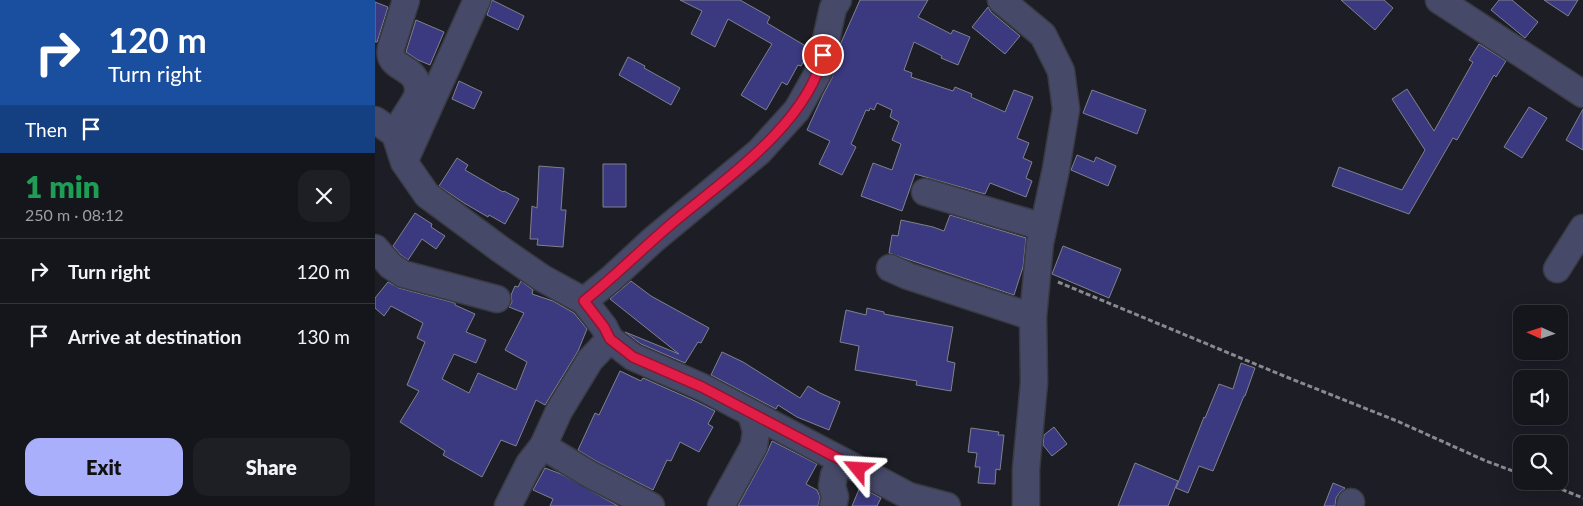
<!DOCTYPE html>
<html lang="en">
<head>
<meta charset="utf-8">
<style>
  body { margin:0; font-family:Lato,sans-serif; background:#1e1f25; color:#f1f3f6; height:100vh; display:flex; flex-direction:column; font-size:19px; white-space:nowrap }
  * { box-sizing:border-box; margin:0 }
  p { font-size:16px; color:#9d9fa3 }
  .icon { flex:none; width:28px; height:28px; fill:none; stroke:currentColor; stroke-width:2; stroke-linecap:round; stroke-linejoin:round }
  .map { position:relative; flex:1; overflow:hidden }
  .details { display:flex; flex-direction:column; background:#15161c; width:375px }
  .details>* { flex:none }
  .hud { background:#1a4fa0; color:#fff; overflow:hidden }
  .needle { width:32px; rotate:273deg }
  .controls { position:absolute; left:1138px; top:305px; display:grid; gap:10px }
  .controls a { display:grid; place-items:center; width:55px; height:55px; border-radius:10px; background:#15161c; box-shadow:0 5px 20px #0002,0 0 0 1px #34353b; font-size:25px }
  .pin { position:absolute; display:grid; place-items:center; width:42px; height:42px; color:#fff; margin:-21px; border:2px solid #fff; border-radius:50%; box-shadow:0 1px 5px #0007 }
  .me { position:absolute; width:55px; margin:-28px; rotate:297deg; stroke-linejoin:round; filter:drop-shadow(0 0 4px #0008) }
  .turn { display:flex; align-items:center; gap:18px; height:105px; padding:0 25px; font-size:22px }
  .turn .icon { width:65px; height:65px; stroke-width:2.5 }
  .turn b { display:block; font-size:35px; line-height:42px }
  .then { display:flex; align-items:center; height:48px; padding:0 25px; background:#0003; gap:10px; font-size:19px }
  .round { display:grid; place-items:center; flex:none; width:52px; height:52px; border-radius:15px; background:#1e1f25 }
  .headline { display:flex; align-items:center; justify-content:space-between; height:85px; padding:0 25px }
  h1 { font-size:30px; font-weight:800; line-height:38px; color:#1e9e55 }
  .cta { display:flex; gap:10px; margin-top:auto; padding:10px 25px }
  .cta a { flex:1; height:58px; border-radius:15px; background:#aaaffb; color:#111; font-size:20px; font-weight:800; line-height:58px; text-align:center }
  .cta a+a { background:#1e1f25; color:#f1f3f6 }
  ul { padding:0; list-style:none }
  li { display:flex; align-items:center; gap:15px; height:65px; padding:0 25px; border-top:1px solid #34353b }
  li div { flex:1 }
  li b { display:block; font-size:19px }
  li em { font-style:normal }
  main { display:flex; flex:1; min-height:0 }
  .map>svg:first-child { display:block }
  .building { fill:#3b397f; stroke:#80818c }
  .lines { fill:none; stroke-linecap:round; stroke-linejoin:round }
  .minor-casing { stroke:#393a42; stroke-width:29 }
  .path { stroke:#898a91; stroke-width:3; stroke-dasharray:5 2.5; stroke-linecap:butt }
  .minor { stroke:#464968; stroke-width:26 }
  .route-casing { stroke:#92132f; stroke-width:12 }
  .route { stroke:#e11d48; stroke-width:9 }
</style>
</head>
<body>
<main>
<section class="details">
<div class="hud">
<div class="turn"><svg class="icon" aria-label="right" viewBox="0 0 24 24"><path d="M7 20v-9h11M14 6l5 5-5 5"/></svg><div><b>120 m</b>Turn right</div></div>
<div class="then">Then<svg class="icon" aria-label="arrive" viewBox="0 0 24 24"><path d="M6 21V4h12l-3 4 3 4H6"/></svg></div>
</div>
<div class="headline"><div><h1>1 min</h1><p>250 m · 08:12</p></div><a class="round"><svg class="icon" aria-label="close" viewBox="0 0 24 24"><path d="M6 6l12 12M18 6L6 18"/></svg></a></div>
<ul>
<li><svg class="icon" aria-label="right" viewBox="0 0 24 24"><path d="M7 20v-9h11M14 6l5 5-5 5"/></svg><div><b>Turn right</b></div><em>120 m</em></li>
<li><svg class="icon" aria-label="arrive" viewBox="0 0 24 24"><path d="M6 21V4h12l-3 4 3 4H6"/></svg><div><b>Arrive at destination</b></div><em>130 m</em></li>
</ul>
<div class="cta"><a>Exit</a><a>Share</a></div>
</section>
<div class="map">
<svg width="1208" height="506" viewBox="0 0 1208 506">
  <rect width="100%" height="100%" fill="#1c1d25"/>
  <path class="building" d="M117,0L149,16L143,30L112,15Z
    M305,0H365L395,17L392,23L434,48L432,55L426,66L423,65L412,85L407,82L391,110L366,95L397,44L353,19L340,47L316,34L327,11Z
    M485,0H553L543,17L576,34L578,30L595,37L583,65L566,58L567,56L539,42L529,70L537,73L536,77L578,91L580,87L597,94L596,97L630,112L639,90L658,97L642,138L654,143L648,158L657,162L651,178L657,181L651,197L615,183L610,194L540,174L527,211L486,196L498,163L517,170L526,144L517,140L524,122L515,117L517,110L502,103L499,110L495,108L494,111L491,110L476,144L481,147L467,175L444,164L455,141L432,130L448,95L457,78L465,45Z
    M966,0H1009L1018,8L1000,30Z
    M1124,0H1137L1163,22L1150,38L1116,10Z
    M1169,0H1203L1193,16Z
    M0,2L13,7L2,42H0Z
    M613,7L616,12L645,36L630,54L597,27Z
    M41,20L69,32L55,65L43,60L31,52Z
    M1104,44L1131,61L1121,77L1119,75L1082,140L1078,138L1034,214L957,186L964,167L1027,190L1050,150L1017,99L1032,89L1059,131L1098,62L1094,60Z
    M253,57L270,66L269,68L305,88L296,105L244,75Z
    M84,81L107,92L99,109L77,99Z
    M717,90L771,110L762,134L708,113Z
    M1154,107L1172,118L1147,158L1129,147Z
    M1208,109V150L1191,140Z
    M702,155L719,162L721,157L741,166L733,186L696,170Z
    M82,158L93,165L90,170L128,192L129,191L144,199L130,224L114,215L113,217L89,203L64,186Z
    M228,164H251V207H228Z
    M164,166L189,168L186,210H191L188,247L162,245L163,239H155L157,206L162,208Z
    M40,213L57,224L56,227L70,236L61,249L47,239L33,260L26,255L18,246Z
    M575,215L651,238L648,267L639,295L514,253L517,235L523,236L526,220L558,227L569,231Z
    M688,246L746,269L734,298L677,274Z
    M146,281L158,290L157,294L178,301L199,313L212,329L203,351L170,405L161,400L141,446L126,440L107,477L68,455L70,451L25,422L44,391L32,385L50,342L42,338L48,323L16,306L9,316L0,308V298L13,282L24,288L80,303V305L100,314L91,332L111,340L101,363L79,354L67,379L94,393L103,373L141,390L152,362L130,350L149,313L134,307L137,302L136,295L140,286L143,287Z
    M256,281L276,296L334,328L326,343L323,342L310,363L266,344L250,332L304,354L235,299Z
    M492,308L509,312V314L578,327L572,361L580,363L576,391L541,385L542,381L480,370L484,346L465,342L471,310L491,315Z
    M347,352L368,362L425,398L433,386L445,393L465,402L454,430L422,417L403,405L401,409L336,375Z
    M866,363L880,368L870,396H869L838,471L824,466L813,493L801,488L829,417L830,418L844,384L858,389Z
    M245,371L266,381L268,378L320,401L340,411L333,424L338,427L324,452L305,442L296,461L292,460L278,490L221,461L203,450L220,413L224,415Z
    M679,427L692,444L677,456L668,445L669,435Z
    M596,428L624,432L623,435H629L625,470L621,469L620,484L603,483L605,467H600L602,453L593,452Z
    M397,441L442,464L431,484L442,490L445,497L443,506H363L392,453Z
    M760,463L803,481L793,506H743Z
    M170,468L186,474L243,506H175L178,499L158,490Z
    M958,483L970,488L965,492L961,498L960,506H949Z
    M485,487L506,498L502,506H477Z"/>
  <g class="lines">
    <defs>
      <path id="minor" d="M626,0L668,35L686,71L691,109L681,169L665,243L658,317L659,383L651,469V506
        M1064,0L1208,94
        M0,120L20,134L29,162L52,195L125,249L167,278L209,301L229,327L235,339L258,357L327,387L534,496L572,506
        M28,120C32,113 43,98 43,92C44,68 19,69 16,56C15,53 16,50 16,48L31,0
        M29,162L102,0
        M550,192L668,227
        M0,248L16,266L28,274L122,299
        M515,268L533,276L658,317
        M1182,269L1208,228
        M209,301L237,278L278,240L384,152L422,110L444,71L458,8L463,0
        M168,446L214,474L276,506
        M133,506L154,464L168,446L184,411L215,360L235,339
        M346,506L379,446L381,431L376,413
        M458,506L460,497L457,486L459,475L466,461
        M975,506L976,502"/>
    </defs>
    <use href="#minor" class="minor-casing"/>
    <path class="path" d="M683,282L909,376L1022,421L1111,461L1146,474
      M1166,481L1208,498"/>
    <use href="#minor" class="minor"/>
  </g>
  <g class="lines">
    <defs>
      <path id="route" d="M448,55C432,125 347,181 295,225C266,250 239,277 209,301L229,327L235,339L258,357L327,387L483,469"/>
    </defs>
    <use href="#route" class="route-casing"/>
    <use href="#route" class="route"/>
  </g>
</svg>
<div class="controls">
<a><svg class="needle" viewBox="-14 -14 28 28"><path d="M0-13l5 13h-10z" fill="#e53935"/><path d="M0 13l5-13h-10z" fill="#9d9fa3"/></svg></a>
<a><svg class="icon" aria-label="sound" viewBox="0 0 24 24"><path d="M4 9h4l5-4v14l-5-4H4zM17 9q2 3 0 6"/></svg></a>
<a><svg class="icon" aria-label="search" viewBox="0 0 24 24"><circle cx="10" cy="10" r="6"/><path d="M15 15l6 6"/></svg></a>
</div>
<div class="pin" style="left:448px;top:55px;background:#d93025"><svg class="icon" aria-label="arrive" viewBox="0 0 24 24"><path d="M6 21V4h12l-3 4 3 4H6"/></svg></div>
<svg class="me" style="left:483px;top:469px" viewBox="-20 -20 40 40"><path d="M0-17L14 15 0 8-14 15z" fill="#e11d48" stroke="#fff" stroke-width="4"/></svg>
</div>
</main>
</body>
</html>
